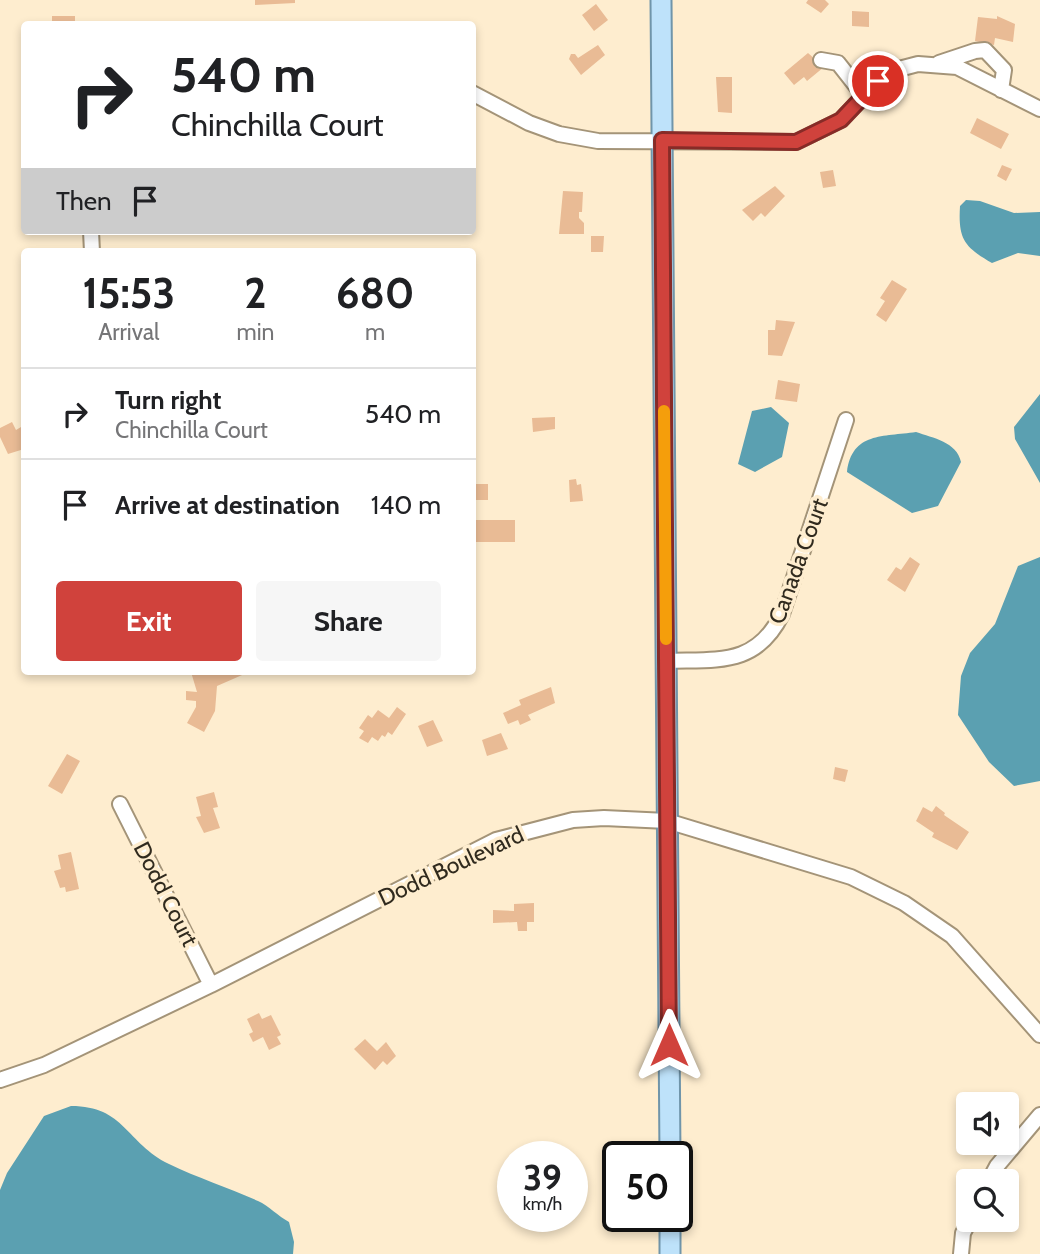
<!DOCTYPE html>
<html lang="en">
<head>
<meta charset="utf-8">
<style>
  body { margin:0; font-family:Cabin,sans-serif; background:#f6f6f6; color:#202124; height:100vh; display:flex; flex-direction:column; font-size:26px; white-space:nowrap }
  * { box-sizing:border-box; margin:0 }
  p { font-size:23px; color:#757577 }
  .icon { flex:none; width:38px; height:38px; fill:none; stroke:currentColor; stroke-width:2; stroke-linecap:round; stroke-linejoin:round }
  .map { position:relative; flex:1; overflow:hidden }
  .panel { position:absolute; left:21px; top:248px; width:455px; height:427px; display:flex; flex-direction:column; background:#fff; border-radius:7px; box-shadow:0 4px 10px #0003 }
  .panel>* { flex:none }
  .banner { position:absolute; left:21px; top:21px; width:455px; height:214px; border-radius:7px; box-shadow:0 4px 10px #0003; background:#fff; color:#202124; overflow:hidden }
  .controls { position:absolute; left:956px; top:1092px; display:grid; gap:14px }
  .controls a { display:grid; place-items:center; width:63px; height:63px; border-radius:7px; background:#fff; box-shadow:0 4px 10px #0003; font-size:35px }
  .speed { position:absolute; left:497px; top:1141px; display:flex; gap:14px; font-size:35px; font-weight:700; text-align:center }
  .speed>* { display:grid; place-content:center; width:91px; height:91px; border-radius:50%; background:#fff; box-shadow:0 4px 10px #0003; line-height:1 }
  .speed small { font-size:18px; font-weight:400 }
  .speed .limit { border:4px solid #111; border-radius:10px; background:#fff; color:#111 }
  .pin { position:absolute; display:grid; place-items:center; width:60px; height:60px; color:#fff; margin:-30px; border:4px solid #fff; border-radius:50%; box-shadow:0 2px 7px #0007 }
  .me { position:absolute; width:77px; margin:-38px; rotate:0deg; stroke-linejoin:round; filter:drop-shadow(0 0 5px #0008) }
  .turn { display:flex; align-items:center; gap:24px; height:147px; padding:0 35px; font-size:32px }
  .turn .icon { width:91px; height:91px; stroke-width:2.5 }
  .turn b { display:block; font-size:49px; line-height:60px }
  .then { display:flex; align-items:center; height:66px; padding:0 35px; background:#0003; gap:14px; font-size:26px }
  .eta { display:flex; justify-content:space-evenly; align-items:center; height:119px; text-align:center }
  .eta b { font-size:42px; font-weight:700; line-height:49px }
  .button { display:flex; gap:14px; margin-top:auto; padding:14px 35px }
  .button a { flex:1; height:80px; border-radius:7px; background:#d0423c; color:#fff; font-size:28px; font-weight:700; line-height:80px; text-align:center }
  .button a+a { background:#f6f6f6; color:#202124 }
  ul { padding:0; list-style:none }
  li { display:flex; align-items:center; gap:21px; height:91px; padding:0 35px; border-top:2px solid #e0e0e0 }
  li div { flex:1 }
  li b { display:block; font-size:26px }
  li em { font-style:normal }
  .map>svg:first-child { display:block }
  .water { fill:#5ba0b1 }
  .building { fill:#e9bb95 }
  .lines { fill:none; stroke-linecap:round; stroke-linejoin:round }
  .minor-casing { stroke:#a49478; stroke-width:18 }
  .major-casing { stroke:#7095aa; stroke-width:23 }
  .minor { stroke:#fff; stroke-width:14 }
  .major { stroke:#bee2fa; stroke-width:19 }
  .route-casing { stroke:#872b27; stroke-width:18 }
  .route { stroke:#d0423c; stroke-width:12 }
  .slow { stroke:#f59e0b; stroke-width:12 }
  .labels { text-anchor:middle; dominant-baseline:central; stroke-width:7; stroke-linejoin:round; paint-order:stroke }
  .street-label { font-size:23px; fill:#302a1e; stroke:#feedcf }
</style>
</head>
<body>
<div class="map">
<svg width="1040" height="1254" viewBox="0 0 1040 1254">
  <rect width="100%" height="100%" fill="#feedcf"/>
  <path class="water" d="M966,200L980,201L1014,213L1040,212V256L1018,253L992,263C964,247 958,239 960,206Z
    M1040,394V483L1015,439L1014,427Z
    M771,407L789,423L782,457L755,472L738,464L752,411Z
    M916,432C933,438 957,442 961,462L938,506L912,513L847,472C852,432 883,437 916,432Z
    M1040,557V781L1014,786L989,762L958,715L961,676L970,653L995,624L1018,566Z
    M71,1106C125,1106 126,1143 169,1164C198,1178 229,1188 258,1201C269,1206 278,1216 289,1222L294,1242L293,1254H0V1190L7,1173L44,1116Z"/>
  <path class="building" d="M255,0H295V3L255,5Z
    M808,0H825L829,4L821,13L806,3Z
    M596,4L608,20L594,31L582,15Z
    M852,11L869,12V27L852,26Z
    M52,16H75V24H52Z
    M997,16L1015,24L1013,42L995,38L994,45L975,41L978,17L997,19Z
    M598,45L605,55L581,75L569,59L571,54H575L578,58Z
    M808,53L824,67L807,81L804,77L794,85L784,73Z
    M716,77H732V113L718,112Z
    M977,118L1009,134L1001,149L970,133Z
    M1002,165L1012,169L1006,181L997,176Z
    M833,170L836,186L823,188L820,172Z
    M775,186L785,196L765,217L761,213L753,221L742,210Z
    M563,191L583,192L582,212H579V218L584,223V234H559Z
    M591,236H604L603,252H591Z
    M892,280L907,289L886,322L876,315L885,301L880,298Z
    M776,320L795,322L782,356L768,355V330H775Z
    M778,380L800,384L797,402L775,399Z
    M555,417V429L533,432L532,418Z
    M12,422L16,430L21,427L24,434V449L8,454L0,437V428Z
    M576,479L577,485L581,484L583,501L570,502L569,480Z
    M472,484H488V500H472Z
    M472,520H515V542H472Z
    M910,557L920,564L905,592L887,580L896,567L901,570Z
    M191,672H249L217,686L215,711L204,732L187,723L196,707V701L186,700V691L197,692Z
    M551,687L555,703L528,715L531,720L520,725L518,720L508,724L503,713L521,705L519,700Z
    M397,707L406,714L392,735L388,732L385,737L382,735L378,741L372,737L368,743L359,738L364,731L359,728L368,715L372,718L378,710L389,718Z
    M433,720L443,741L427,747L418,726Z
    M501,733L508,749L487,756L482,740Z
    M67,754L80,761L62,794L48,786Z
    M835,767L848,770L845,782L833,779Z
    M214,792L218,807L213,808L220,828L204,833L196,817L201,816L196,797Z
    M936,806L945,813L944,815L969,832L957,850L932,837L934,833L916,821L923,807L932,812Z
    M71,852L79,889L66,892L65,887L60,888L54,871L61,869L58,855Z
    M534,903V922H527V931H518L517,922L493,923V910L514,911V904Z
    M259,1013L262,1019L271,1015L281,1035L277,1037L281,1044L269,1050L263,1037L253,1042L249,1034L253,1032L247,1019Z
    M365,1039L377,1051L386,1042L396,1056L387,1065L383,1061L375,1070L354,1049Z"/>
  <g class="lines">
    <defs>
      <path id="minor" d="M821,60L838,63L864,96
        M939,63L975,51L985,50L1004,70L1001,90
        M472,93L529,123L559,134L598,141L796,142L841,120L878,81L895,70L918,64L957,67L1040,109
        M91,231L92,252
        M666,661C717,659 756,667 782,614L846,420
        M120,804L211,985
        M0,1080L44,1065L211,985L496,840L573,820L604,818L667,821L851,877L904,903L952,936L1040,1035
        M989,1181L997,1166L1040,1115
        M961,1254L963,1233L970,1220"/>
      <path id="major" d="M661,0L670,1157
        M670,1216V1254"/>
    </defs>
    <use href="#minor" class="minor-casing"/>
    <use href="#major" class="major-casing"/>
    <use href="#minor" class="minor"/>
    <use href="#major" class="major"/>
  </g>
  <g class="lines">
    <defs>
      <path id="route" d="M669,1045L662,140L796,142L841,120L878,81"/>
    </defs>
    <use href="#route" class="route-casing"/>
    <use href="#route" class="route"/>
    <path class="slow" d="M664,411L666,639"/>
  </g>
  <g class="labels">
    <g class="street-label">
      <text transform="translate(798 561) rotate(-70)">Canada Court</text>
      <text transform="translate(451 866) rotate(-25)">Dodd Boulevard</text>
      <text transform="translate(166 894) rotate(63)">Dodd Court</text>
    </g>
  </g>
</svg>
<div class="controls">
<a><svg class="icon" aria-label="sound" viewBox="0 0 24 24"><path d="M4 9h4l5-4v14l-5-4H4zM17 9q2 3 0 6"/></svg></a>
<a><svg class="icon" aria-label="search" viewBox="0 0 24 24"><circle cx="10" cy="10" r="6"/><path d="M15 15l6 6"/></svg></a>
</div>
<div class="speed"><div>39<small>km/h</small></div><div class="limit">50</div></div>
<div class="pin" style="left:878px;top:81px;background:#d93025"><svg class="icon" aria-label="arrive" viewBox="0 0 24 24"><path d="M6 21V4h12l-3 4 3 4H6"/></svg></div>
<svg class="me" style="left:669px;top:1045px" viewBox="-20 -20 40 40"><path d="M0-17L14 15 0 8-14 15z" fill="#d0423c" stroke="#fff" stroke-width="4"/></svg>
<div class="banner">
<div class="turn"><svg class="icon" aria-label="right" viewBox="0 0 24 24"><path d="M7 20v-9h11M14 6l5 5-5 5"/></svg><div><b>540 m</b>Chinchilla Court</div></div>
<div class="then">Then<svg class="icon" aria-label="arrive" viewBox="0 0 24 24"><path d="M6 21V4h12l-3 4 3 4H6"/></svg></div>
</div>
<section class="panel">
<div class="eta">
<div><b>15:53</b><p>Arrival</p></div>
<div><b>2</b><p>min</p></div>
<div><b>680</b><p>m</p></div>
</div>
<ul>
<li><svg class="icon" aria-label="right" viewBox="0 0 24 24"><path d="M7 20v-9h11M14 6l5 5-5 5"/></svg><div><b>Turn right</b><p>Chinchilla Court</p></div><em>540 m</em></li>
<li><svg class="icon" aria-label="arrive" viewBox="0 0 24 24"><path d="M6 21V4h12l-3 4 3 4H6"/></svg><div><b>Arrive at destination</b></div><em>140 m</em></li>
</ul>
<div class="button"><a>Exit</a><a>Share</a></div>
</section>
</div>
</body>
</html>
